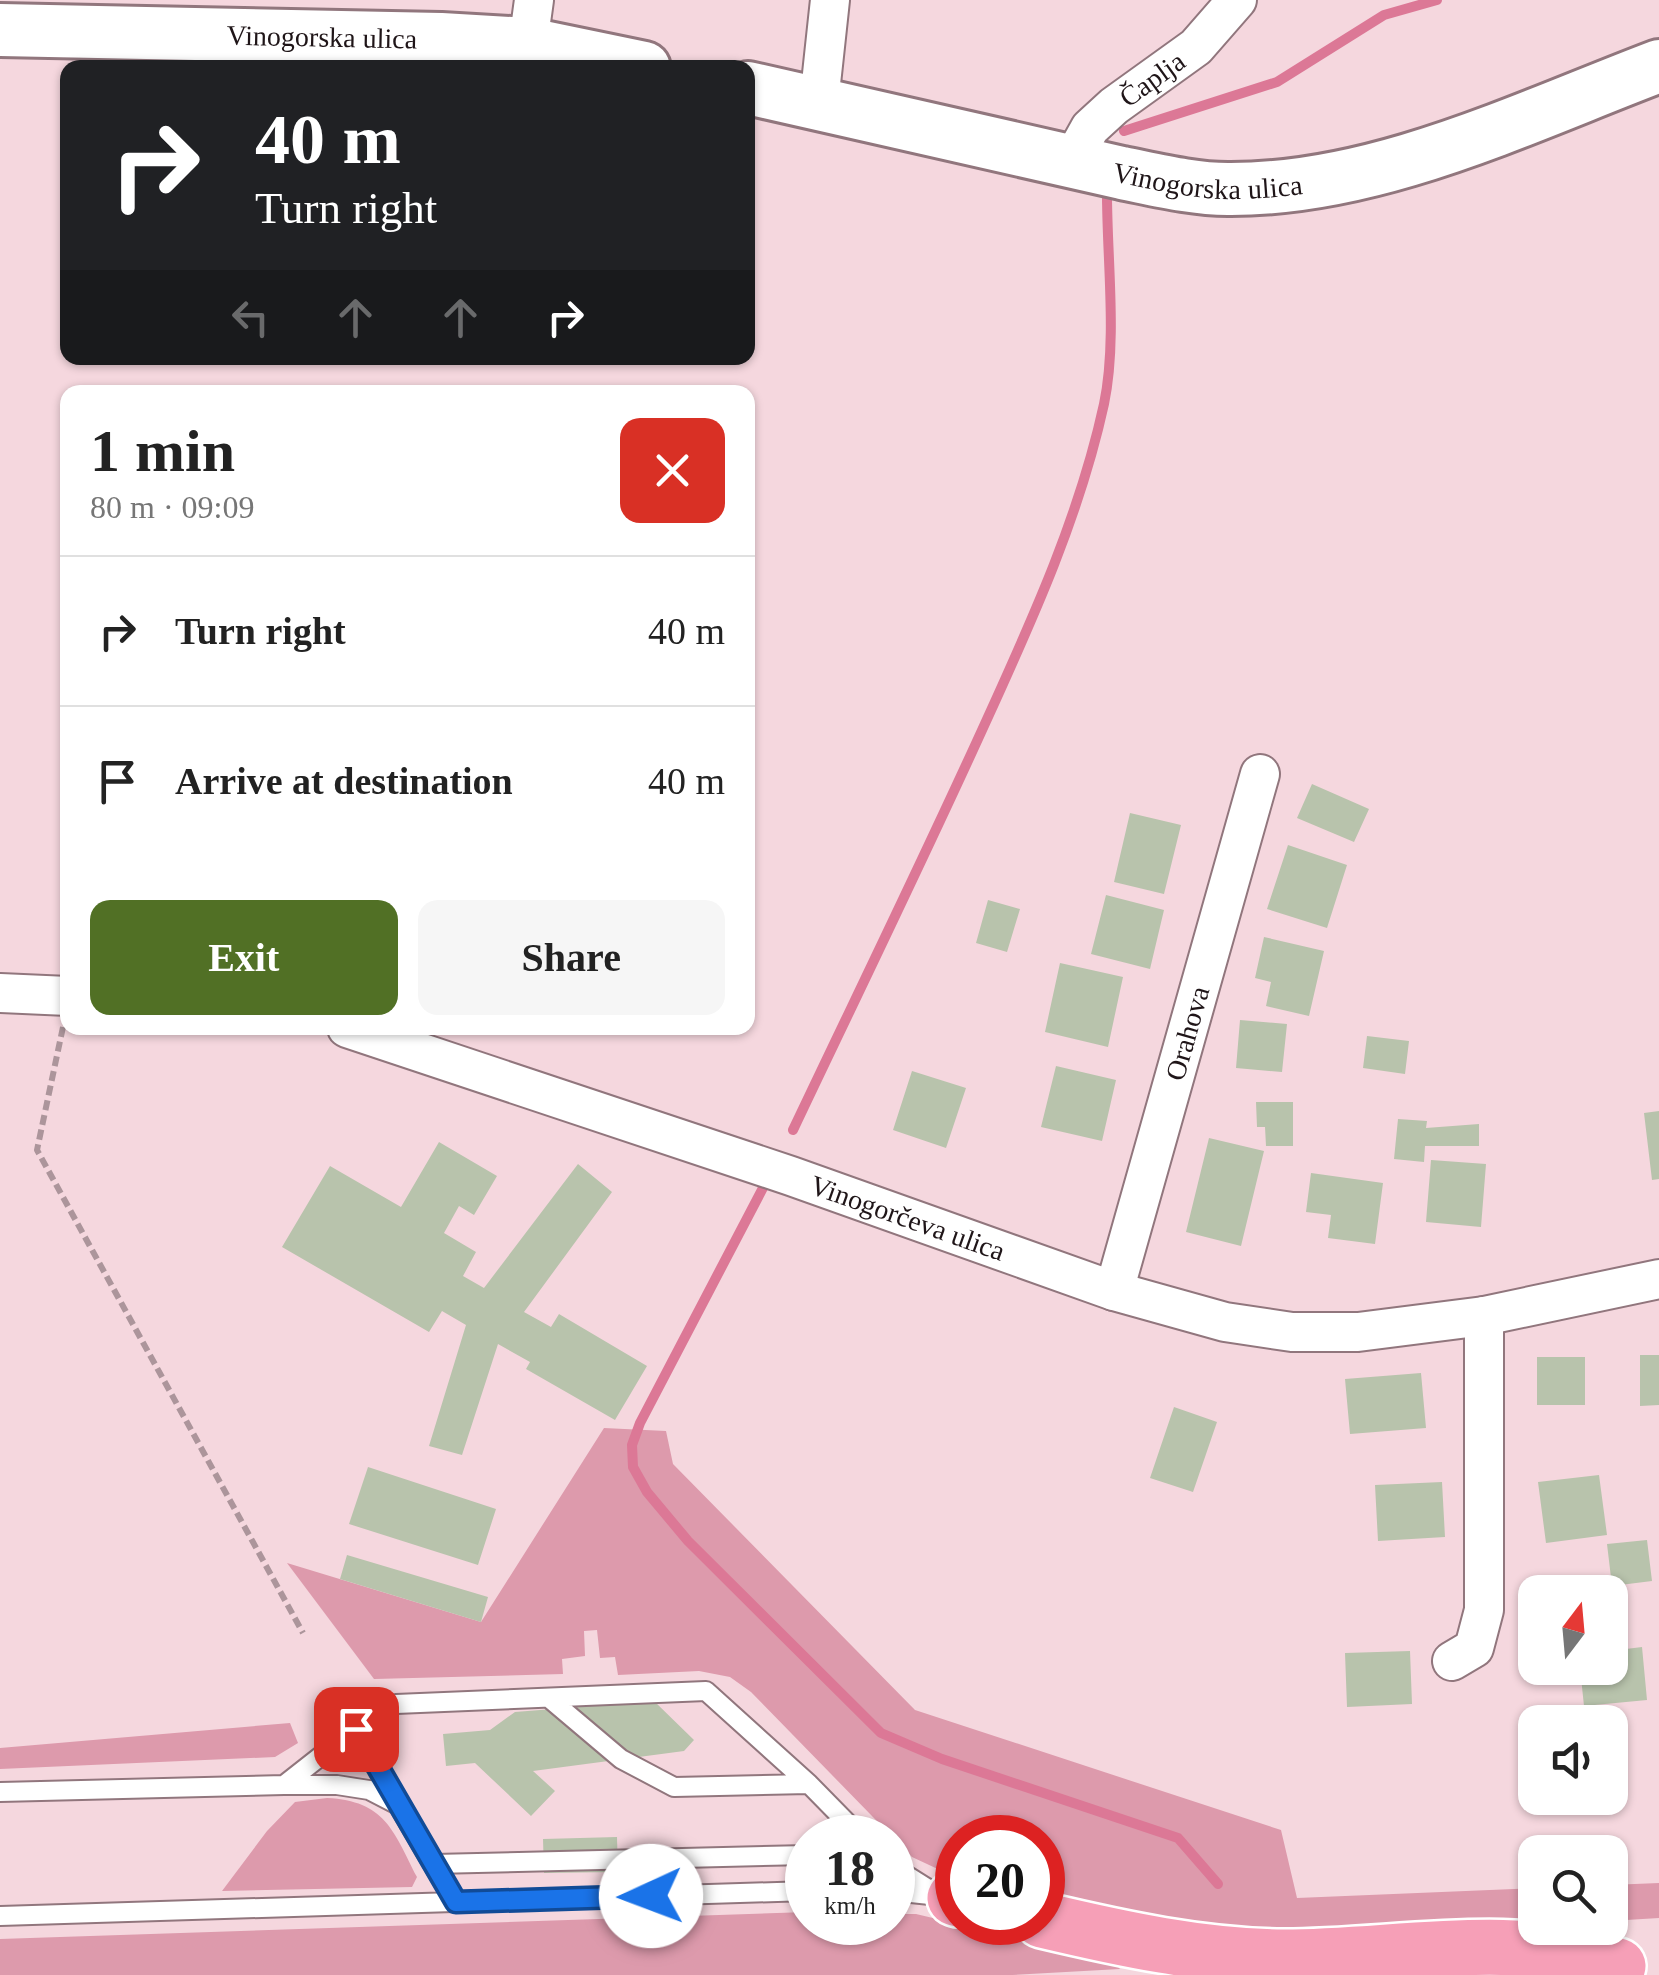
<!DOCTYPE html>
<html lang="en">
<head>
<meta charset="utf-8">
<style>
  body { margin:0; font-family:Georgia,serif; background:#f6f6f6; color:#222; height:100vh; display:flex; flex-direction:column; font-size:38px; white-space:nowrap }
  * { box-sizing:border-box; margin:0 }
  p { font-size:32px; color:#767676 }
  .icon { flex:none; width:55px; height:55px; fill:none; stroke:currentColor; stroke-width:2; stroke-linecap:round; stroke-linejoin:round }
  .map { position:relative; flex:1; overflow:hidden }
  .side { position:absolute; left:60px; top:385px; width:695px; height:650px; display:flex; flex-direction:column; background:#fff; border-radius:20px; box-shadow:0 2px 8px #0004 }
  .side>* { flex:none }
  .top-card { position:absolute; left:60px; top:60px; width:695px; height:305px; border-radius:20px; box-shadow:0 2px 8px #0004; background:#202124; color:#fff; overflow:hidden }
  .needle { width:65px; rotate:16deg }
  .buttons { position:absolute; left:1518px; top:1575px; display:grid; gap:20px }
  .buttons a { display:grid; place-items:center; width:110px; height:110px; border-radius:20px; background:#fff; box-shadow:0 2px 8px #0004; font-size:50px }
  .speed { position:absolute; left:785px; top:1815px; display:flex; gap:20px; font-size:50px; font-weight:700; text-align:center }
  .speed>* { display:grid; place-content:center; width:130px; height:130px; border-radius:50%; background:#fff; box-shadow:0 2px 8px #0004; line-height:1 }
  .speed small { font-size:25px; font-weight:400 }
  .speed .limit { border:15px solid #d22; background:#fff; color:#111 }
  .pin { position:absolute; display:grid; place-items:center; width:85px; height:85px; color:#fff; margin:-42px; border-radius:20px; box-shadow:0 5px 15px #0006 }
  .me { position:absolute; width:110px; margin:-55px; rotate:268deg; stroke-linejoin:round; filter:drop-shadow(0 0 8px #0008) }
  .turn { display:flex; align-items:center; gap:35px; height:210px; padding:0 30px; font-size:45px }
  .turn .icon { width:130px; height:130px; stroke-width:2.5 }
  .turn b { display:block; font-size:70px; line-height:85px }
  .lanes { display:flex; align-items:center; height:95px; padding:0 30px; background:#0003; justify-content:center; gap:50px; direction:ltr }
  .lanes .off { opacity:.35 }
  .round { display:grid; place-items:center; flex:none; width:105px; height:105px; border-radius:20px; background:#f6f6f6 }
  .headline { display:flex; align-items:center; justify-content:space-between; height:170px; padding:0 30px }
  h1 { font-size:60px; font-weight:700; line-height:75px }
  .cta { display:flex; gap:20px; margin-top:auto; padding:20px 30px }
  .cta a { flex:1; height:115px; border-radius:20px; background:#517025; color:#fff; font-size:40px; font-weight:700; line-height:115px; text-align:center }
  .cta a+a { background:#f6f6f6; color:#222 }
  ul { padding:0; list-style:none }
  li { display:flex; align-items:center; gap:30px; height:150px; padding:0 30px; border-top:2px solid #e0e0e0 }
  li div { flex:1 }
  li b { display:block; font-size:38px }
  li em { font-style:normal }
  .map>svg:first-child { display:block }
  .green { fill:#dd9aac }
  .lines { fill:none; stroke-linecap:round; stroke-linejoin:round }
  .stream { stroke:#dc7896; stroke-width:10 }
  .building { fill:#b8c3ac }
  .service-casing { stroke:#91767d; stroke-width:22 }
  .minor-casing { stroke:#91767d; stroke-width:42 }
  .secondary-casing { stroke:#91767d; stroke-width:58 }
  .motorway-casing { stroke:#fff; stroke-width:60 }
  .path { stroke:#ac959b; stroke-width:6; stroke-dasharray:10 5; stroke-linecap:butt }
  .service { stroke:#fff; stroke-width:18 }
  .minor { stroke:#fff; stroke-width:38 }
  .secondary { stroke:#fff; stroke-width:52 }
  .motorway { stroke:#f69fb7; stroke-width:55 }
  .route-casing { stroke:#114b97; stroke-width:25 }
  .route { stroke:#1a73e8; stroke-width:18 }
  .labels { text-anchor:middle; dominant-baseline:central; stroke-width:8; stroke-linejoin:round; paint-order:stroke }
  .street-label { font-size:28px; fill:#1f1518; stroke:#f5d7de }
</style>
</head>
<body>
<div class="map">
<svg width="1659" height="1975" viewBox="0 0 1659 1975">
  <rect width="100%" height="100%" fill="#f5d7de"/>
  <path class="green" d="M604,1428L666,1431L673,1464L915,1710L1281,1830L1297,1898L1535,1888V1926L1282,1945L1043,1902L1042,1838H958L957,1878L912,1857L751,1692L730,1677L699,1671L618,1675L615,1657L600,1658L597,1630L584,1631L585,1656L562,1659L563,1674L374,1679L287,1563L481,1622Z
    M290,1723L298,1743L275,1757L0,1769V1748Z
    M327,1798C385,1801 393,1830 417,1877L412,1887L222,1891L267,1831L295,1802Z
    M1659,1883V1918L1610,1921V1885Z
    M807,1912L808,1922H892L893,1914H916L1113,1961L1120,1969L1012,1975H0V1939Z"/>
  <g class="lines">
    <path class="stream" d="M1124,131L1277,82L1384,15L1437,0
      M793,1130C858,993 925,856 988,717C1034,616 1080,514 1104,404C1118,337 1106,253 1107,184
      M765,1184L640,1423L632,1445L633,1467L647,1492L688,1541L881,1733L942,1759L1178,1838L1218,1884"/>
  </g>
  <path class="building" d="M1312,784L1369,809L1354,842L1297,818Z
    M1130,813L1181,825L1164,894L1114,882Z
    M1288,845L1347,865L1327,928L1267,909Z
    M1106,895L1164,910L1150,969L1091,954Z
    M988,900L1020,909L1007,952L976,943Z
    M1264,937L1324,951L1309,1016L1266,1006L1271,982L1255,978Z
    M1060,963L1123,977L1108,1047L1045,1032Z
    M1240,1020L1287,1024L1282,1072L1236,1068Z
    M1367,1036L1409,1041L1405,1074L1363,1068Z
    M1056,1066L1116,1080L1102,1141L1041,1127Z
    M912,1071L966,1088L946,1148L893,1130Z
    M1256,1102H1293V1146H1266L1265,1127H1257Z
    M1659,1111V1179L1652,1180L1644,1113Z
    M1398,1119L1427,1121L1426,1128L1479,1124V1146H1425L1424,1162L1394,1159Z
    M1209,1138L1264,1151L1241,1246L1186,1232Z
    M439,1142L497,1176L474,1215L459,1206L444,1233L476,1252L463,1276L484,1288L578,1164L612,1192L524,1312L551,1327L559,1314L647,1366L615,1420L526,1369L530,1362L498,1344L462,1455L429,1446L466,1325L442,1311L429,1332L282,1247L330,1166L401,1207Z
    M1431,1160L1486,1164L1481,1227L1426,1222Z
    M1311,1173L1383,1183L1375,1244L1328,1238L1331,1215L1306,1212Z
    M1640,1355H1659V1405L1640,1406Z
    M1537,1357H1585V1405H1537Z
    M1421,1373L1426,1428L1350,1434L1345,1379Z
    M1174,1407L1217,1422L1193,1492L1150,1478Z
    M368,1467L496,1509L478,1565L349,1524Z
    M1599,1475L1607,1535L1546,1543L1538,1482Z
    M1442,1482L1445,1537L1378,1541L1375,1485Z
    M1647,1540L1652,1581L1612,1586L1607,1544Z
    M347,1555L488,1597L481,1622L340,1579Z
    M1617,1635L1618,1650L1642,1647L1647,1700L1584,1706L1580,1668H1610V1636Z
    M1410,1651L1412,1704L1347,1707L1345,1653Z
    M654,1701L694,1740L684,1751L533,1771L555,1791L531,1816L475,1763L446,1766L443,1734L490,1730L515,1712Z
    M617,1837L618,1872L544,1873L543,1839Z"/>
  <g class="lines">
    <defs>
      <path id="service" d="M550,1699L621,1759L674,1787L809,1784
        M355,1729L397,1805
        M284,1785L382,1708L396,1704L706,1691L809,1784L862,1838
        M0,1792L284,1785H337L369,1790L398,1805L455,1902
        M434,1864L808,1855
        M892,1866L927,1888L950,1896
        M892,1891L930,1895
        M0,1916L808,1891"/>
      <g id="minor">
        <path d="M528,44L534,0"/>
        <path d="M819,102L830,0"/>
        <path id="s1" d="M1071,162L1090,128L1114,106L1196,47L1237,0"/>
        <path d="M0,993L68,996"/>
        <path id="s2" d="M347,1028L791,1176L1114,1291L1225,1322L1292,1332H1358L1484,1316L1659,1279"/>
        <path id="s3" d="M1114,1291L1260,774"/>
        <path d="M1452,1661L1474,1648L1484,1610V1316"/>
      </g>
      <g id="secondary">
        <path id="s4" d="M0,30L441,39L528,44L644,68"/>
        <path id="s5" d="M748,88L1122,173C1157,180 1193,189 1228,189C1377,190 1522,118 1659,66"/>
      </g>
      <path id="motorway" d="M955,1898L958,1899
        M1042,1920C1122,1939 1201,1956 1284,1957C1396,1957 1509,1930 1618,1966"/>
    </defs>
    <use href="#service" class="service-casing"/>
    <use href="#minor" class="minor-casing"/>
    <use href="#secondary" class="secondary-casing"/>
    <use href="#motorway" class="motorway-casing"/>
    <path class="path" d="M63,1027L37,1150L303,1633"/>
    <use href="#service" class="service"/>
    <use href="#minor" class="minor"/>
    <use href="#secondary" class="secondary"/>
    <use href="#motorway" class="motorway"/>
  </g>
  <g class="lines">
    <defs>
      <path id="route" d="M356,1729L456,1902L651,1896"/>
    </defs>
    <use href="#route" class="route-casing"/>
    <use href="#route" class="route"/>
  </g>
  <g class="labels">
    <g class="street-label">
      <text stroke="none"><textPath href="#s4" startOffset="322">Vinogorska ulica</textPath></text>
      <text stroke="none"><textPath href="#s1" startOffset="118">Čaplja</textPath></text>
      <text stroke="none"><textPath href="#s5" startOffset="470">Vinogorska ulica</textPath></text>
      <text stroke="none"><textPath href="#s3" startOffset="268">Orahova</textPath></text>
      <text stroke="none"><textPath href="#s2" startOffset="592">Vinogorčeva ulica</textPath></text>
    </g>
  </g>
</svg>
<div class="buttons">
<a><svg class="needle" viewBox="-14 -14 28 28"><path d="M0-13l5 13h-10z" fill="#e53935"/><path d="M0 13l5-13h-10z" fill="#767676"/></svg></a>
<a><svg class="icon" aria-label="sound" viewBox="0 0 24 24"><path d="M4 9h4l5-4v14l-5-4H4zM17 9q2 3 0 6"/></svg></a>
<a><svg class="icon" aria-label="search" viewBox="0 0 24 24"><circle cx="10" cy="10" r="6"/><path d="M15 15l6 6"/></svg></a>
</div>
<div class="speed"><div>18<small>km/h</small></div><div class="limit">20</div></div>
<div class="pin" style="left:356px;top:1729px;background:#d93025"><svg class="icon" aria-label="arrive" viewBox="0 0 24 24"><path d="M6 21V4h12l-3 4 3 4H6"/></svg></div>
<svg class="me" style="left:651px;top:1896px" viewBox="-20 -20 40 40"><circle r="19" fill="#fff"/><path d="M0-13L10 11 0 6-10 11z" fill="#1a73e8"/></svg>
<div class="top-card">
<div class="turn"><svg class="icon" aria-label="right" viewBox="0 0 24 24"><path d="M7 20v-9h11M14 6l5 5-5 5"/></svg><div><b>40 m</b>Turn right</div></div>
<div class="lanes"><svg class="icon off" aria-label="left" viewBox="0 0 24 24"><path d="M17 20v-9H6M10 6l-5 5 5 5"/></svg><svg class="icon off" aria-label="ahead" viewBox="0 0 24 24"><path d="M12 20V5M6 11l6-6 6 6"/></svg><svg class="icon off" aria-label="ahead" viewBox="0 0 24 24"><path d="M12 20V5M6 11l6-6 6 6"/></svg><svg class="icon" aria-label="right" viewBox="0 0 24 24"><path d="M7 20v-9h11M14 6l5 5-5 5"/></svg></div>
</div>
<section class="side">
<div class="headline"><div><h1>1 min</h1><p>80 m · 09:09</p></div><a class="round" style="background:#d93025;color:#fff"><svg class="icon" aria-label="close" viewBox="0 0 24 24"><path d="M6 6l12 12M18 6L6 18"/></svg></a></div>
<ul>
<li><svg class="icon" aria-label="right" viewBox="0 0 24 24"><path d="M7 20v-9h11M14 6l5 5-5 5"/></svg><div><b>Turn right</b></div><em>40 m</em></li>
<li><svg class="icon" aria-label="arrive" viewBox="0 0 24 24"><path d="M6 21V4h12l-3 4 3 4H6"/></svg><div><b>Arrive at destination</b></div><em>40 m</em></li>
</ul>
<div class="cta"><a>Exit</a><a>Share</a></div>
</section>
</div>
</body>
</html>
